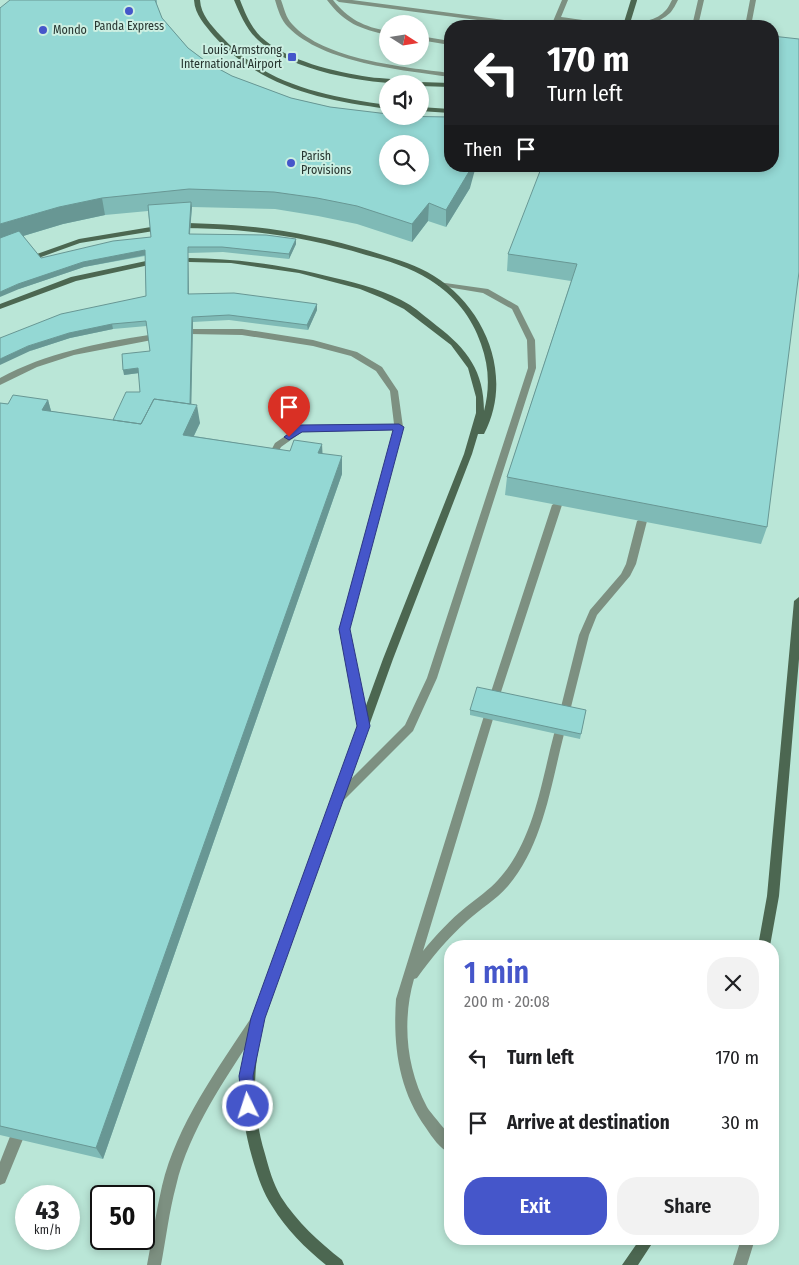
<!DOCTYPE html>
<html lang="en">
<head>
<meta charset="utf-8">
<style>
  body { margin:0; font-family:"Fira Sans Condensed",sans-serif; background:#f2f2f2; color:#202124; height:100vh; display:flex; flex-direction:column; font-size:19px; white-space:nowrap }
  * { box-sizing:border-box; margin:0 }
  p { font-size:16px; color:#757577 }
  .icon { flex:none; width:28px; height:28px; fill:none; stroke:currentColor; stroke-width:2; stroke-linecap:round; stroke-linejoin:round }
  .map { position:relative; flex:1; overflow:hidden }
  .drawer { position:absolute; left:444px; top:940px; width:335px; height:305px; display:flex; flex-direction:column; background:#fff; border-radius:20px; box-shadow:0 2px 8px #0003 }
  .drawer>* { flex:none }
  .hud { position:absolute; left:444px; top:20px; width:335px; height:152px; border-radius:20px; box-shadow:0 2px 8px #0003; background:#202124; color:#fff; overflow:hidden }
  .needle { width:32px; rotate:102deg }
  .fabs { position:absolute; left:379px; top:15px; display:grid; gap:10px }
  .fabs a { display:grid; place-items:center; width:50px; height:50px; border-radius:50%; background:#fff; box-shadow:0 2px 8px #0003; font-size:25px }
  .speed { position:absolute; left:15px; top:1185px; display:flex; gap:10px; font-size:25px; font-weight:700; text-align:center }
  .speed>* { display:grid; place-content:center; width:65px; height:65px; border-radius:50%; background:#fff; box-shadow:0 2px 8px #0003; line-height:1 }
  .speed small { font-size:12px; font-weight:400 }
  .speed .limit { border:2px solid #111; border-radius:8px; background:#fff; color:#111 }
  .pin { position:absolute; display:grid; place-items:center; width:42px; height:42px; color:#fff; margin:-51px -21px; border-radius:50% 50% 50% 0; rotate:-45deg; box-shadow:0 0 5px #0007 }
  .pin .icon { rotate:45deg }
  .me { position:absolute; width:55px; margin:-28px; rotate:356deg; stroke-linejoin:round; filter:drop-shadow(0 0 4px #0008) }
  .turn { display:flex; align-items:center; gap:18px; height:105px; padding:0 20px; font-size:22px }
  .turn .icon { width:65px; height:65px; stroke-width:2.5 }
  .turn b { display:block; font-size:35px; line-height:42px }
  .then { display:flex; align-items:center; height:48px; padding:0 20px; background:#0003; gap:10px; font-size:19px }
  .round { display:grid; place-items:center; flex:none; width:52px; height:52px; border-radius:20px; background:#f2f2f2 }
  .summary { display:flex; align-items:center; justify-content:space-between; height:85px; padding:0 20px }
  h1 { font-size:30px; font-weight:600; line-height:38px; color:#4556ca }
  .primary-button { display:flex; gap:10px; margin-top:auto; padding:10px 20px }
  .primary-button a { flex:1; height:58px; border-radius:20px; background:#4556ca; color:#fff; font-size:20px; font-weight:600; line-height:58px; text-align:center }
  .primary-button a+a { background:#f2f2f2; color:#202124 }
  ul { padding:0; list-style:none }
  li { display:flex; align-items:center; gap:15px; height:65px; padding:0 20px }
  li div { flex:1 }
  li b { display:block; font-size:19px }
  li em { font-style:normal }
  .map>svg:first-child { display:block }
  .built { fill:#bae6d7; fill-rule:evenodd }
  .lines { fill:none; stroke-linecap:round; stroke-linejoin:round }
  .lane { fill:#7d9081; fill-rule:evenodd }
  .street { fill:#7d9081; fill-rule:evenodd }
  .secondary { fill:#4c6751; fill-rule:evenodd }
  .secondary-bridge { stroke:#4c6751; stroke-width:6 }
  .wall { fill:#7fbab6; fill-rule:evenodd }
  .shaded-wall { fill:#689794 }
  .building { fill:#94d8d4; stroke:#689794; fill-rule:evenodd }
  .route { fill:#4556ca; stroke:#2d3883 }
  .poi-dot { fill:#4556ca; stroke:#ccefe2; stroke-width:2 }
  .labels { text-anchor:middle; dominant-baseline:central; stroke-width:4; stroke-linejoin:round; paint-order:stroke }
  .far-poi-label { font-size:12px; fill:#273530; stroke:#ccefe2; text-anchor:start }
</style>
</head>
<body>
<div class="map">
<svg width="799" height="1265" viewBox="0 0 799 1265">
  <rect width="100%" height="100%" fill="#ccefe2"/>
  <path class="built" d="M0,0H799V1265H0ZM388,24H420V56H388ZM450,26H772V166H450ZM388,84H420V116H388ZM388,144H420V176H388ZM450,946H772V1239H450ZM26,1196H69V1239H26ZM101,1196H144V1239H101Z"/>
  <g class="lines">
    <path class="lane" d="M275,0H281C284,8 286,18 292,24C324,60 404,67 450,73V77C402,70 323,63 288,27C281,20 278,10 275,0Z
      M327,0H333C348,19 364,27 388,31V35C360,29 344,23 327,0Z
      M336,0H352L535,24L538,26H523L339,2Z
      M562,0H568L561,17C587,20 647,33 666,10C669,7 670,3 672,0H678C676,4 673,10 670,13C647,36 588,24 560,20L557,26H551Z
      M698,0H704L698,26H692Z
      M750,0H756L751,26H745Z
      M420,36L450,41V45L420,40Z
      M438,282L488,289L518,306L535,340L536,368L437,678L413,731L340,804L336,806L332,804L330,801L332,798L405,725L427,678L528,368L527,340L512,309L483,293L441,286H438Z
      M193,329H242L313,340L357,352L382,367L398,391L403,427L349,629L368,725L367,728L363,729L359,728L358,725L339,629L394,430L302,432L281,447L273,462H267L266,460L275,443L300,426L394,424L390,391L376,371L351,356L313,346L242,335L190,334V330Z
      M149,335L153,338L152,340L74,355L37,367L0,385V378C46,353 98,343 149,335Z
      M557,502L562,505L500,695L499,698H491L490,695L552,505Z
      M642,518L647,521L636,564L630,576L597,615L589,635L570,711L569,714L565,715L561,714L560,711L579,635L590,610L621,574L626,564L637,521Z
      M488,715L492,716L493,719L423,951C436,935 450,920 466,907C477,898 489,890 498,880C534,841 541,783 554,734L555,731L559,730L563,731L564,734C551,785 543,845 508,886C496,900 480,909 467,921C448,938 432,957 417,978L414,979C402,1021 406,1068 427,1107C431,1114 449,1133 450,1137C451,1142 450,1148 450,1153C440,1149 432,1137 426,1128C398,1089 393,1045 396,999L483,719L484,716Z
      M16,1132L21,1134L23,1139L5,1183L0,1185V1162L11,1134Z
      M741,1239H755L747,1265H733Z"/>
    <path class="street" d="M255,1016L259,1018L261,1022L259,1026C228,1076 190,1127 176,1186C169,1212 166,1239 161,1265H147C152,1239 156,1212 162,1186C177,1124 217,1070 251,1018Z"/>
    <path class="secondary" d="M194,0H200C201,15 211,25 221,36C265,85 325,96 388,105V109C321,100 261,88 214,36C205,25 195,15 194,0Z
      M234,0H240C245,13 251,27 261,37C287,61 335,72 369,77C382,79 400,78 411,84C367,84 290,71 258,40C246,29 240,14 234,0Z
      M420,82L450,83V87L420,86V84H417Z
      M420,107L450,109V113L420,111Z
      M175,224C188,222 201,224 213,224C267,226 319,236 370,251C392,258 415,264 434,276C486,308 514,377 484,434H478L472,454L393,659L264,1018C253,1065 251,1108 265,1154C269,1169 273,1183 281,1197C297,1222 319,1242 342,1260L344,1265H326C305,1248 286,1229 272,1206C262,1191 257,1174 252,1157C238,1108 239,1068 252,1018L383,659L464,454L476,413V397L468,368L451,345L404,309L382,298L360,289L299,273L231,263L189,262L185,260L189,258C240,259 285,265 335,278C361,284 387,291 410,305C419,311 428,319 437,326C467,349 484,371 484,411C490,388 489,366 481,344C472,317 454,295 430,280C410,267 388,261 366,255C304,236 242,228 178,228L174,226Z
      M163,225H166V229L80,243L30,261H24L23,259L79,239Z
      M146,261H149V265L76,281L0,309V304L71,277Z
      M799,597V659L779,896L770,946H758L767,896L794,601Z
      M640,1239H655L638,1265H622Z"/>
    <path class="secondary-bridge" d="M626,26L634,0"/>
  </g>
  <path class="wall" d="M157,0V5L162,18L188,48L208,63L232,76L291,98L330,107L406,117L470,188L446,227L428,221L412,242L357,224L318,216L275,209L192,207L190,234L296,244L289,259L223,252L188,253L189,294L317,304V310L308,330L229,320L193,322L191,404L200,423L194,436L290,451L322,454L342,474L103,1159L0,1135V403L8,404L48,400L51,411L113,420L140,392L139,373L124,375L150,351L147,326L113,329L70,338L30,351L146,296L145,256L84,267L19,289L0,8ZM148,211L151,237L41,258L23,236L63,224L105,215Z
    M772,166L767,527L761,544L505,495L507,477L571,281L507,271L508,254Z
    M470,710H586L580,739L470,715Z"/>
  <path class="shaded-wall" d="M472,166H476L470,188L446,227V210Z
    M102,198L105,215L63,224L0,243V224L59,207Z
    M191,202L192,207L189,239V234Z
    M429,203L428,221L412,242V224Z
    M296,239V244L289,259V254Z
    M188,247V253L189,299L188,294Z
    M145,250L146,255L84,267L19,289L0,297V292L18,284L83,262Z
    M317,304V310L308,330L307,325Z
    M192,317L193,322L191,419L197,405L200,423L186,452L183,435Z
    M112,324L113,329L70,338L30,351L0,365V359L28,346L69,333Z
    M138,368L139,373L124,375L123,370Z
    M48,400L53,418L42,410Z
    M322,444L323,462L318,453Z
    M342,456V474L103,1159L96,1148Z"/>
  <path class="building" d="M10,0H155L162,18L188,48L208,63L232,76L291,98L330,107L388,114V116L450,117V166H472L470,170L446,210L429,203L412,224L357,206L317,198L274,192L189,189L102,198L59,207L0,224V8ZM388,144H420V176H388Z
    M654,21L696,26H653Z
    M772,36L799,39V272L767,527L507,477L577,264L508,254L542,166H772Z
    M191,202L189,234L266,235L296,239L289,254L222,247H188V294L234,293L317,304L307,325L229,315L192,317L190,404L154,399L141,424L113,420L126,392H140L138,368L123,370L122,354L150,351L146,321L112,324L69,333L28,346L0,359V338L61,314L146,296L145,250L83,262L18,284L0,292V238L19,231L41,258L113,241L151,237L148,205Z
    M13,395L48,400L42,410L141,424L154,399L197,405L183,435L290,451L294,440L322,444L318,453L342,456L96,1148L0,1126V403L8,404Z
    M477,687L586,710L581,734L470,710Z"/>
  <path class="route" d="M399,424L404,427L350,629L370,726L265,1018L253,1076L255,1106L253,1111L248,1113L243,1111L239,1076L251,1018L357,726L339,629L393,430L302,432L289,440L284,437L300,425Z"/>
  <g class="poi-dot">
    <circle cx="129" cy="11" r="5"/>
    <circle cx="43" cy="30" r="5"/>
    <rect x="287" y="52" width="10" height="10" rx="2.5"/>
    <circle cx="291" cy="163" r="5"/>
  </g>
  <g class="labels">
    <g class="far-poi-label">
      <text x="129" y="26" text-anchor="middle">Panda Express</text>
      <text x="53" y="30">Mondo</text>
      <text x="282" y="50" text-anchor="end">Louis Armstrong<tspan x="282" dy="14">International Airport</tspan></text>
      <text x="301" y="156">Parish<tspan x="301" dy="14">Provisions</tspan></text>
    </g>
  </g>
</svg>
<div class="fabs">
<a><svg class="needle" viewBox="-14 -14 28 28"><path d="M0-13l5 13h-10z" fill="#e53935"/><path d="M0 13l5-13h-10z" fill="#757577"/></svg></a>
<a><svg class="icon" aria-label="sound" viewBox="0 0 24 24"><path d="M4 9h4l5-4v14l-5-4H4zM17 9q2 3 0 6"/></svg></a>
<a><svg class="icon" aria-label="search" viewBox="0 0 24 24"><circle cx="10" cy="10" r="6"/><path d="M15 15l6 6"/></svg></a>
</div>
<div class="speed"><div>43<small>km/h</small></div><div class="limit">50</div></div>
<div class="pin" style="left:289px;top:437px;background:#d93025"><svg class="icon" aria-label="arrive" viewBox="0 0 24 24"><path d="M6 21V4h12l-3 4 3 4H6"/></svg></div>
<svg class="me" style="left:248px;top:1106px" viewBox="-20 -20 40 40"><circle r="17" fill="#4556ca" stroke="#fff" stroke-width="3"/><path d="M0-11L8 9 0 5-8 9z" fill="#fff"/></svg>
<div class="hud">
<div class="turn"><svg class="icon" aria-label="left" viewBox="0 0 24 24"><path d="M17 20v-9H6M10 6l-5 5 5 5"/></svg><div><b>170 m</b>Turn left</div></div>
<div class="then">Then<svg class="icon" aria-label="arrive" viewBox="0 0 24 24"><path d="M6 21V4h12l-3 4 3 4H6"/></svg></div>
</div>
<section class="drawer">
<div class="summary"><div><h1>1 min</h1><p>200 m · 20:08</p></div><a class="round"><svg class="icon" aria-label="close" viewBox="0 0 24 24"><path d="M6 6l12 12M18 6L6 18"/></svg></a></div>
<ul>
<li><svg class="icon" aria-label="left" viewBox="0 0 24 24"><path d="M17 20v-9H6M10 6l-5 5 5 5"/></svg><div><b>Turn left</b></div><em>170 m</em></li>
<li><svg class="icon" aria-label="arrive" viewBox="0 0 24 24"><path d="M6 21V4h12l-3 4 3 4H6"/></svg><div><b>Arrive at destination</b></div><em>30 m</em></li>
</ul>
<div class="primary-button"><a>Exit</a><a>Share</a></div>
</section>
</div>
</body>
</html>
